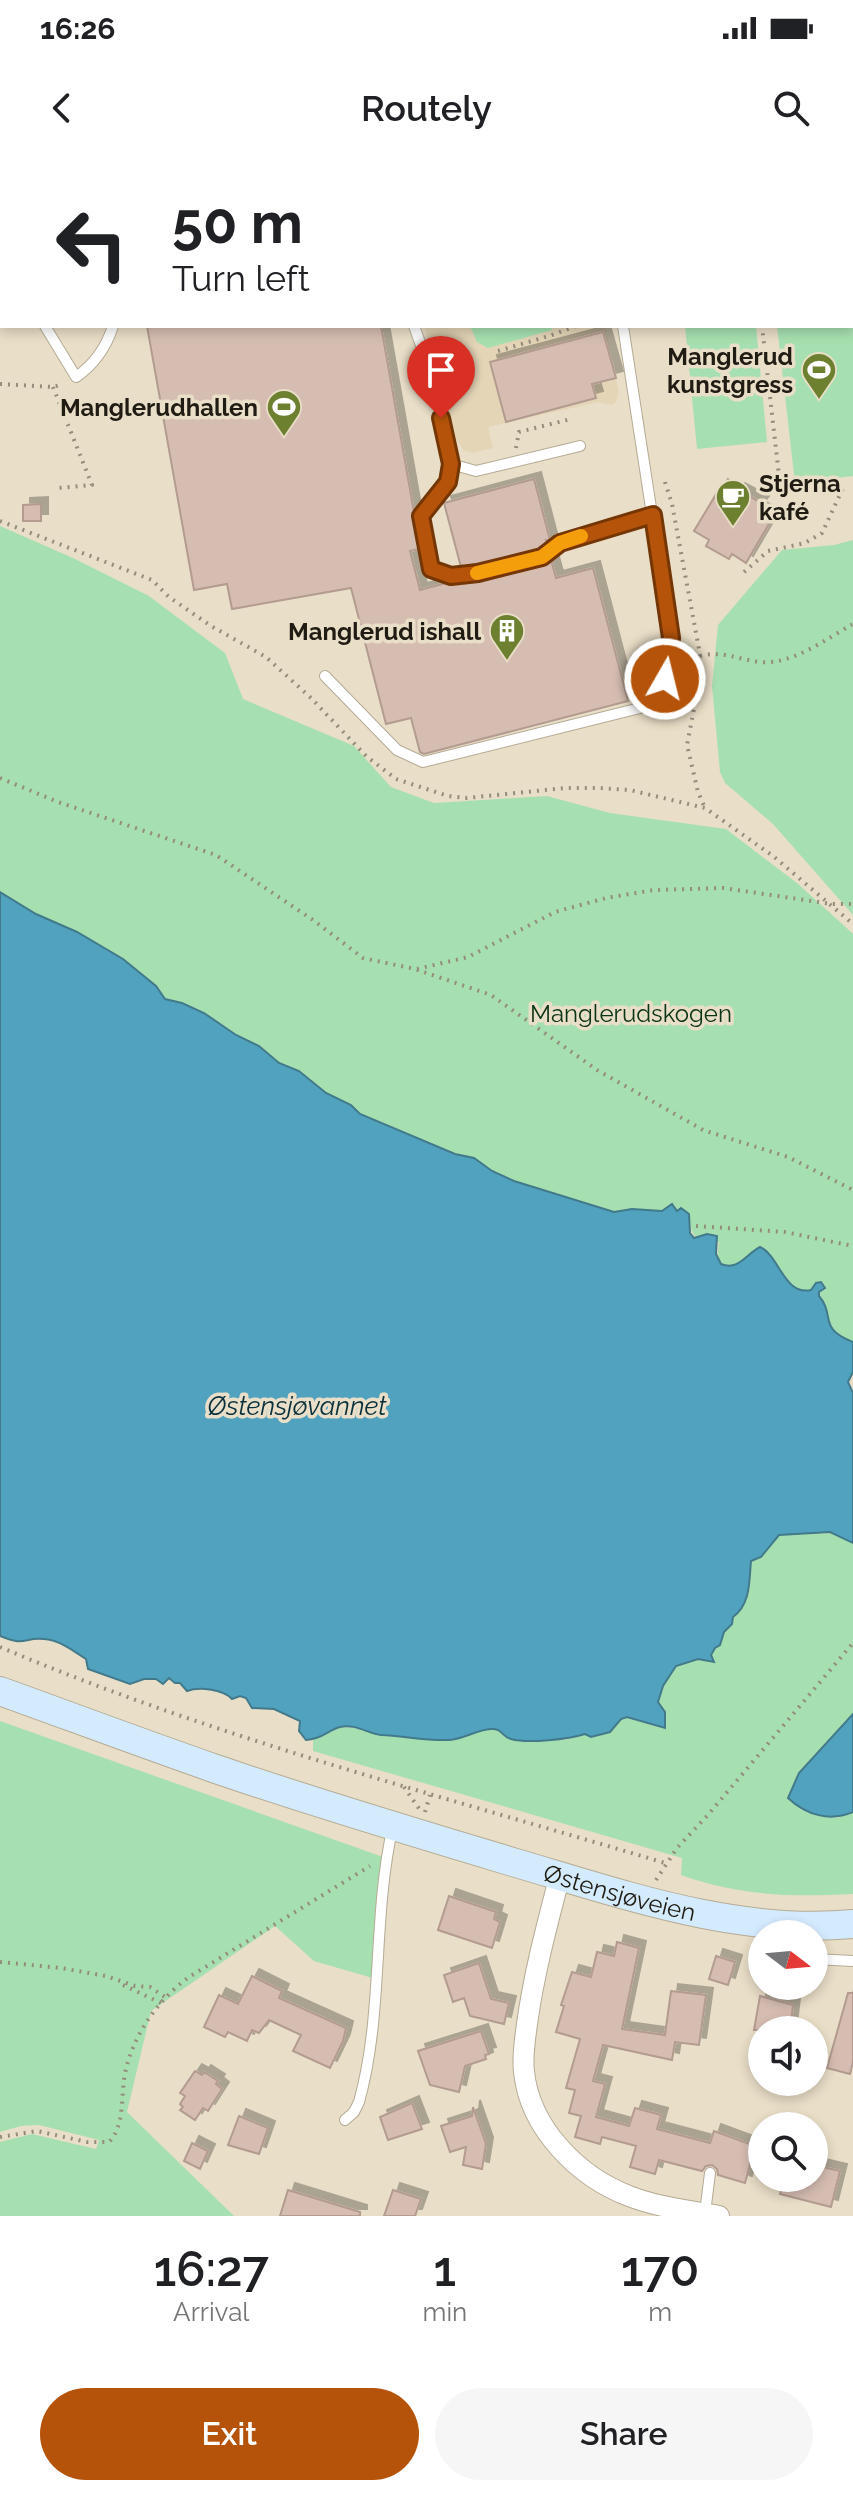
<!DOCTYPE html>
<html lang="en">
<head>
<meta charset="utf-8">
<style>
  body { margin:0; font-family:Raleway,sans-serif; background:#f6f6f6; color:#202124; height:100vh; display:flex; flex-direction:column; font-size:30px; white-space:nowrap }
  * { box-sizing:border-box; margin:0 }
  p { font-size:26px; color:#757577 }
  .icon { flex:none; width:44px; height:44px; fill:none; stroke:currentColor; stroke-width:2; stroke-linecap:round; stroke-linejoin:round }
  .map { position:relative; height:2056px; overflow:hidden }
  .drawer { display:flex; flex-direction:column; background:#fff; flex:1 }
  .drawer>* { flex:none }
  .banner { position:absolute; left:0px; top:0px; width:854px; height:168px; box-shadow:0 4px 12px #0003; background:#fff; color:#202124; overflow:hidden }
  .needle { width:52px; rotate:106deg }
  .tools { position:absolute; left:748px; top:1760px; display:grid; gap:16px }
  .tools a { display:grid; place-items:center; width:80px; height:80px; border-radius:50%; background:#fff; box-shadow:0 4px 12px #0003; font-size:40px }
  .pin { position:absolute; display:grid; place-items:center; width:68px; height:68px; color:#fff; margin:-82px -34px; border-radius:50% 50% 50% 0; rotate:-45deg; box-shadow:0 0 8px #0007 }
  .pin .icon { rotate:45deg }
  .me { position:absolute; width:88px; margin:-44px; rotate:8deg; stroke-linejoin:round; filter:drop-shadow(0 0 6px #0008) }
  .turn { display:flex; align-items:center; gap:28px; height:168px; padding:0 40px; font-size:36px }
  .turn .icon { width:104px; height:104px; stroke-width:2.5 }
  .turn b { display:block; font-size:56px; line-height:68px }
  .eta { display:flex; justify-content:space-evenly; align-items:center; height:136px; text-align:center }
  .eta b { font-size:48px; font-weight:600; line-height:56px }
  .cta { display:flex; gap:16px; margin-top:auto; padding:16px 40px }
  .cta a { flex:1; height:92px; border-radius:48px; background:#b45309; color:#fff; font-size:32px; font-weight:600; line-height:92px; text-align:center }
  .cta a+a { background:#f6f6f6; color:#202124 }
  .status { display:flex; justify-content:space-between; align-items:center; height:56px; padding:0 40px; background:#fff; direction:ltr }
  .status svg { height:22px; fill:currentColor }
  header { display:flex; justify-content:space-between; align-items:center; height:104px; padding:0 40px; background:#fff; font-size:36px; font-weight:600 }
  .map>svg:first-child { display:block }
  .built { fill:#e4d5b7 }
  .green { fill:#a7e0b0 }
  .water { fill:#51a2be; stroke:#427a8b; stroke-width:2 }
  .building { fill:#d6bdb2; stroke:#b39b90; stroke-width:2; filter:url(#shadow) }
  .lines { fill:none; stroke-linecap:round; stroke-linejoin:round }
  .lane-casing { stroke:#b5ab95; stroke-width:12 }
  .street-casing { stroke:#b5ab95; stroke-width:22 }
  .secondary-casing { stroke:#b5ab95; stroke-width:30 }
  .path { stroke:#948c7c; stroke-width:4; stroke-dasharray:2 6; stroke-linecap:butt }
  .lane { stroke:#fff; stroke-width:10 }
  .street { stroke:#fff; stroke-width:20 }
  .secondary { stroke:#d4ebfd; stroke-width:28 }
  .route-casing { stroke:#753606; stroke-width:20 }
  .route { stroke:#b45309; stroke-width:14 }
  .slow { stroke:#f59e0b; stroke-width:14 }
  .labels { text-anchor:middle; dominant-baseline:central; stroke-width:7; stroke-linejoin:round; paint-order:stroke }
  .poi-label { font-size:24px; font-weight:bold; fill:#201c14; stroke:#e9dec7; text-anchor:end }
  .park-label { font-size:24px; fill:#093415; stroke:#e9dec7 }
  .street-label { font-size:24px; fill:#201c14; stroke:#e9dec7 }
  .water-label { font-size:26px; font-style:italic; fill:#08303c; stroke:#e9dec7 }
</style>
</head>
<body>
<div class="status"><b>16:26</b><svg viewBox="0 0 49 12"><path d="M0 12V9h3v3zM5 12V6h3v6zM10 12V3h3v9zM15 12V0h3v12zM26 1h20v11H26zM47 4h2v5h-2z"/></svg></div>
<header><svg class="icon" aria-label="back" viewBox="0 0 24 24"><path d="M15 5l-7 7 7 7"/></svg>Routely<svg class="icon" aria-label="search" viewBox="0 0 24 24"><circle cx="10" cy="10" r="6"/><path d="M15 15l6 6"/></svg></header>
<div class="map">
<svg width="853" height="2056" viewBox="0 0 853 2056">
  <defs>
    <filter id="shadow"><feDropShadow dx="7" dy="-7" stdDeviation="0" flood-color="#0004"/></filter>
  </defs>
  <rect width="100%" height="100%" fill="#e9dec7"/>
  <path class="built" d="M0,0H171L2,2L0,158Z
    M360,0H576V2H361Z
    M424,166H605L619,233L615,243L611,245L598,242L488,267L493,288L472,293L463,290L455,277Z"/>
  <path class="green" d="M617,0H853V56L852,2Z
    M853,94V316L795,323L777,166H852Z
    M470,166H551L552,170L488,188L477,182Z
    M685,166H756L767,282L697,289Z
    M0,366L73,398L149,436L225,493L243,539L354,586L391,627L434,643L547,636L610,653L726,669L797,723L850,771L853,774V1182C817,1168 837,1155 819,1136L822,1129L816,1123L812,1130C784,1136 779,1095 760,1087C746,1094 741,1107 724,1106L717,1099L719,1082C693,1077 692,1081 689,1054L681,1048L677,1051L632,1049L614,1052L567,1038L514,1021L492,1011L474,998L455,994L360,953L350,945L326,933L299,911L279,903L259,886L236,875L204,853L182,843L165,839L156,826L123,799L77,772L36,754L0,732Z
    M853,380V755L773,664L725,623L720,612L712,526L718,465L782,390L834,385Z
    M802,1372L837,1374L853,1383V1554L799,1613L801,1650L837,1658L853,1652V1734C791,1737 740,1736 681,1715L682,1698L313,1591V1580L341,1567L368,1569L381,1575L395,1574L411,1578L451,1580L489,1569H499L511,1579L565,1580L585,1574L610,1572L621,1559L627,1557L665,1569C666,1556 661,1553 658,1543C655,1532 671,1515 676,1506L711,1495L724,1472L732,1464C733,1453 741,1450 746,1441C752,1428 750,1414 751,1401L761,1397L779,1375Z
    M0,1561L386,1698L376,1819L314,1801L275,1766L151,1851L127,1952L234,2056H0V1982L32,1974L96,1989L99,1980L39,1965L21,1966L0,1972Z"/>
  <path class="water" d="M0,732L36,754L77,772L123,799L156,826L165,839L182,843L204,853L236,875L259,886L279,903L299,911L326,933L351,945L360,954L455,994L474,998L492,1011L514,1021L614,1052L632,1049L662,1051L672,1044L677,1051L681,1048L689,1054L690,1073L694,1078L707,1074L717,1076L716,1094L721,1104C739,1111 746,1094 760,1087C779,1095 784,1136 811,1130L816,1123L821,1122L825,1128L819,1132V1136C836,1156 817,1168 853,1182V1212L848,1222L853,1233V1383L830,1372L779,1375L761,1397L751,1401C749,1421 751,1444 733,1457L732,1464L724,1472L720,1485L715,1488L711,1495L714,1502L698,1499L676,1506L663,1526L658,1542L665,1552V1568L627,1557L621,1559L610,1572L591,1577L585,1574C569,1579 528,1584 511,1579C502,1577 502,1568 491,1569C476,1570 464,1579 449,1580C426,1581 404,1576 381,1575C369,1574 354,1563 340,1567C328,1570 323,1579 306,1580L299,1571L300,1561L274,1549L252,1548L246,1538L240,1536L232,1539C224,1530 200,1526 187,1531L180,1523H175L169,1518L163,1524L156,1519H144L130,1524L88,1509L86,1499C73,1491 60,1480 44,1479C23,1477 26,1487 0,1476Z
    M853,1554V1652C830,1662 806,1655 788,1638L799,1613Z"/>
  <path class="building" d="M147,166H381L414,352L419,389L410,391L420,430L446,423L480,421L544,405L551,400L556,418L593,408L628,541L424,594L420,592L411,558L386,564L351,428L232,449L227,424L194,430Z
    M603,172L616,218L592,224L596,238L506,262L490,202Z
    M534,319L550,380H546L547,383L538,390L461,407L444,343Z
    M721,326L735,335L738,330L762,343L758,348L773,357L746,403L732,394L729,399L706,386L709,380L694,371Z
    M41,344V361H23V345Z
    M449,1736L496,1752L494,1759L500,1762L492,1788L438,1770Z
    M617,1782L639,1788L622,1869L665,1875L671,1831L706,1835L699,1885L675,1882L672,1900L603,1885L593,1921L605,1924L596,1957L629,1966L635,1948L661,1955L657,1969L710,1983L714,1971L755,1986L745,2023L718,2015L717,2009L712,2005L706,2006L702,2011L659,2000L655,2014L630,2007L636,1986L602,1977L600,1984L575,1977L581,1956L569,1953L575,1930L566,1928L580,1879L556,1872L564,1846L561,1845L572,1812L591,1817L597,1792L614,1796Z
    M716,1796L735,1802L728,1825L709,1819Z
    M479,1803L491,1839L509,1843L504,1864L470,1856L464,1838L453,1842L444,1815Z
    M252,1816L282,1831L279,1838L346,1868L343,1881L330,1908L293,1891L301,1875L269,1860L259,1873L252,1870L247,1881L228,1872L225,1877L204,1867L219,1835L238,1844Z
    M848,1833H853V1902L850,1914L827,1908Z
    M760,1836L793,1845L790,1870H754Z
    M481,1871L489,1894L485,1895L486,1899L465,1906L459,1932L430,1925L418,1891Z
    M195,1911L202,1915L204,1912L218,1921L216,1924L222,1929L208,1951L203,1948L195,1960L180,1950L183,1947L180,1944L185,1936L180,1933Z
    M412,1943L422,1969L388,1980L380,1957Z
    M473,1947L486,1984L482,2009L463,2005L466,1987L450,1992L441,1966L472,1956Z
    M239,1956L268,1968L259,1994L228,1985Z
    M192,1983L208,1991L200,2009L184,2001Z
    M814,2005L840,2011L831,2047L780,2034L784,2018H814Z
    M288,2030L360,2052V2056H280Z
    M393,2030L421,2039L415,2056H384Z"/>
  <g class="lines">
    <defs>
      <path id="lane" d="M350,0L351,2
        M597,0V2
        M272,2L275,0
        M0,48H2
        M0,100L2,103
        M45,166L76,217C95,204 106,188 113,166
        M414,166C426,198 458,292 448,322C443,334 429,345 421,356L431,409L451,416L478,413L542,397L560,383L653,355
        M451,304L476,311L580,286
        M325,516L397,590L423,602L640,548L665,519L671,478L623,166
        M814,1799L853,1801
        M345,1960L354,1952L359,1942C384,1852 372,1757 393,1666
        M705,2053L710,2013"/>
      <path id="street" d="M560,1715C547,1765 534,1813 527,1864C525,1880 522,1896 524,1912C530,1969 579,2017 629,2036C657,2047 690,2051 719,2056"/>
      <g id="secondary">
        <path id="s1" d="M0,1531C72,1557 144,1584 216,1609C315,1643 416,1673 516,1703C625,1735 738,1775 853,1764"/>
      </g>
    </defs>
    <use href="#lane" class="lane-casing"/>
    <use href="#street" class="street-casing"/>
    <use href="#secondary" class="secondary-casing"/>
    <path class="path" d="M700,2L705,0
      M498,191L549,176L576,166
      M0,224L53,227L63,224
      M53,227L92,325L58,328
      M516,288L519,272L571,259
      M665,322L672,344L699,489V523L687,585L698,632L705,648
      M0,361L152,420L169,437L211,466L266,497L311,538L366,596L396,619L448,636L467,638L565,628H599L630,630L705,648L773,696L853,764
      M744,412L768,391L805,383L822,373L843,328L781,333L762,166
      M700,496C722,490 739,500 761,502C792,505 826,479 853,464
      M0,618L58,642L216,695L313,760L363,798L415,809L491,835L597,910L703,970L788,997L853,1030
      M417,809L468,797L555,752L606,738L654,730L723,728L832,744H853
      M696,1066L785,1072L853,1086
      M0,1487C215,1578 442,1636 665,1703
      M404,1627L420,1650
      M425,1652L430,1635
      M656,1720L677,1688L707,1656L853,1483
      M0,1802L61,1808L106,1816L135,1826L150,1827L165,1837
      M123,1825L161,1843
      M0,1977L37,1971L87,1982H109C126,1965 120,1932 126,1909C135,1872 159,1839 189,1817L370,1706"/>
    <use href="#lane" class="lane"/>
    <use href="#street" class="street"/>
    <use href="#secondary" class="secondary"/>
  </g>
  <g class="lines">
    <defs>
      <path id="route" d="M441,258L451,304L448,322L421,356L431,409L451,416L478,413L542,397L560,383L653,355L671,478L665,519"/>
    </defs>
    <use href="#route" class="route-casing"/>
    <use href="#route" class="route"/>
    <path class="slow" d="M477,413L542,397L560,383L581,376"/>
  </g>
  <defs>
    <symbol id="stadium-pin" viewBox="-11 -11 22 30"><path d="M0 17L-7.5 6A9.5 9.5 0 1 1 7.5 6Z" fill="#6d802f" stroke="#e9dec7"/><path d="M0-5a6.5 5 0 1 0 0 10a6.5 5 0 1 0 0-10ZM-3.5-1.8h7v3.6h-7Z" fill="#fff"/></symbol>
    <symbol id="cafe-pin" viewBox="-11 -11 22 30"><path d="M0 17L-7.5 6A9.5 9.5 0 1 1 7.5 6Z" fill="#6d802f" stroke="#e9dec7"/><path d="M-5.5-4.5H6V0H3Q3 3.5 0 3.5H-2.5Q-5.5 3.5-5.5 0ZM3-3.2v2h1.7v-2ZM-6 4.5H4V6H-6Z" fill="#fff"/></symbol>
    <symbol id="building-pin" viewBox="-11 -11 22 30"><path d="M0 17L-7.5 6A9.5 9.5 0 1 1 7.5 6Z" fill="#6d802f" stroke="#e9dec7"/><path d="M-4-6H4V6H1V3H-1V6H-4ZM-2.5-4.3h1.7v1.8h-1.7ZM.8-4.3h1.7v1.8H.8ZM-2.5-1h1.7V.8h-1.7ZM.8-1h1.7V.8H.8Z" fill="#fff"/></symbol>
  </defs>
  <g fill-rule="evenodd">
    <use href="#stadium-pin" x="799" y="190" width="40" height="54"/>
    <use href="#stadium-pin" x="264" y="227" width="40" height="54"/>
    <use href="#cafe-pin" x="713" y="317" width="40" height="54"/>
    <use href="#building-pin" x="487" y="451" width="40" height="54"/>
  </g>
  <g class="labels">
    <g class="poi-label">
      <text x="793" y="196">Manglerud<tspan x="793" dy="28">kunstgress</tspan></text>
      <text x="258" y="247">Manglerudhallen</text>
      <text x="759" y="323" text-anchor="start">Stjerna<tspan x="759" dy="28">kafé</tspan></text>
      <text x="481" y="471">Manglerud ishall</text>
    </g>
    <g class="park-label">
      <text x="631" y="853">Manglerudskogen</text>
    </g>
    <g class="street-label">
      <text stroke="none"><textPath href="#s1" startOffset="652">Østensjøveien</textPath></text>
    </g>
    <g class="water-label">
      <text x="297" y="1246">Østensjøvannet</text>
    </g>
  </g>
</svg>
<div class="tools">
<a><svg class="needle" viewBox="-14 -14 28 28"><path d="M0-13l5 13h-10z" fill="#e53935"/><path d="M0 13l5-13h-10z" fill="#757577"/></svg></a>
<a><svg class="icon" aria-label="sound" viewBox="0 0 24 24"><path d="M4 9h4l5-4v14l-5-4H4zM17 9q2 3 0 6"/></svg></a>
<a><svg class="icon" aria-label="search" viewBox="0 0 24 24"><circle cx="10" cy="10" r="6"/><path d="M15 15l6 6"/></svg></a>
</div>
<div class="pin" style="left:441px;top:258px;background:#d93025"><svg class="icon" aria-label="arrive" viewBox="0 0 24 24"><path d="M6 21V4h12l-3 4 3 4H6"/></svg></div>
<svg class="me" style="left:665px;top:519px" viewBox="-20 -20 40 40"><circle r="17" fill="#b45309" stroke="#fff" stroke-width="3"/><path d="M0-11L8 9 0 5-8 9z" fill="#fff"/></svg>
<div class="banner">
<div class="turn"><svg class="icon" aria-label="left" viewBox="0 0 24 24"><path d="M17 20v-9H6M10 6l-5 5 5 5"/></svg><div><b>50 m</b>Turn left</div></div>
</div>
</div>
<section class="drawer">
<div class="eta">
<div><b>16:27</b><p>Arrival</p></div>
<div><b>1</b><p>min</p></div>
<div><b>170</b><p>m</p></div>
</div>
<div class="cta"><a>Exit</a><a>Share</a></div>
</section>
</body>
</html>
